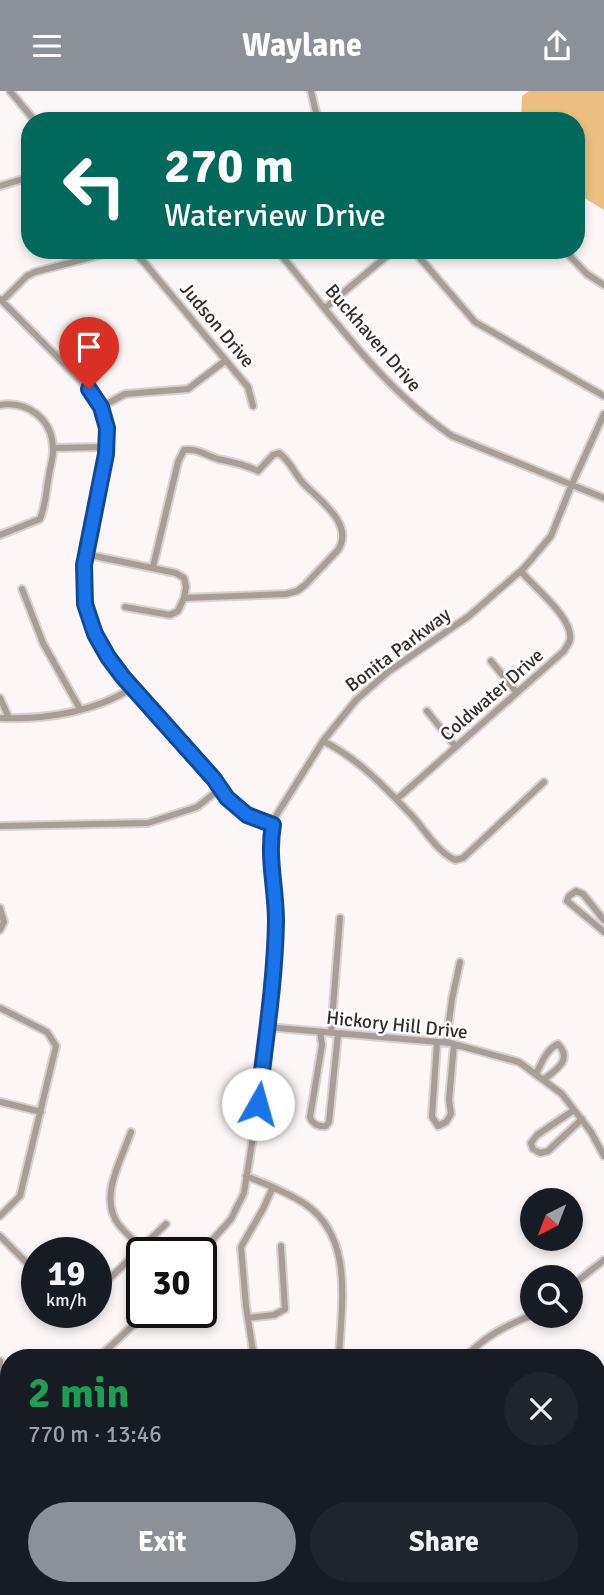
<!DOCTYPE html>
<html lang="en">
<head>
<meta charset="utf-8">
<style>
  body { margin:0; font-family:Signika,sans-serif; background:#20242c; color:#f1f3f6; height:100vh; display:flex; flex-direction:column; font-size:26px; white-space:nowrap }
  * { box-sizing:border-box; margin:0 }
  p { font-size:23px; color:#9ea1a6 }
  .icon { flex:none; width:38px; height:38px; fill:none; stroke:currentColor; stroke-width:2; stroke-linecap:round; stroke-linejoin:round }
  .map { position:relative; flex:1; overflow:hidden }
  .details { position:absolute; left:0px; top:1258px; width:606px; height:247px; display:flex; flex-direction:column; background:#171b24; border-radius:28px 28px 0 0; box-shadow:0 4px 10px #0003 }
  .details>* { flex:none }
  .guide { position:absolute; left:21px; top:21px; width:564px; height:147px; border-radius:28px; box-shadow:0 4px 10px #0003; background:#00695c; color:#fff; overflow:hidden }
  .needle { width:46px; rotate:222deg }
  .tools { position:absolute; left:520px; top:1097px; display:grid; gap:14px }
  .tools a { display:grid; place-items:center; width:63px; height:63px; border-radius:50%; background:#171b24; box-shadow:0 4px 10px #0003; font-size:35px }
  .speed { position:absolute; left:21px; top:1146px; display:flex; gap:14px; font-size:35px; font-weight:700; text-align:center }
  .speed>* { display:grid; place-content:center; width:91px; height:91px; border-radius:50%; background:#171b24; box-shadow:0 4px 10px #0003; line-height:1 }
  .speed small { font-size:18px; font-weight:400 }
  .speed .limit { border:4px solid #111; border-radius:10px; background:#fff; color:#111 }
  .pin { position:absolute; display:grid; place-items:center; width:60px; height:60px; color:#fff; margin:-72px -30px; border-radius:50% 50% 50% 0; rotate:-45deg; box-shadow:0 0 7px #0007 }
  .pin .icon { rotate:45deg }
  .me { position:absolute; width:77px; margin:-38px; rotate:7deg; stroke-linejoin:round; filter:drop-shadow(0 0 5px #0008) }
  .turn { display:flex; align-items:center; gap:24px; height:147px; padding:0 28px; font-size:32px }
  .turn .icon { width:91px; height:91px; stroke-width:2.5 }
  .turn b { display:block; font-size:49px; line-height:60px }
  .round { display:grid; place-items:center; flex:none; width:74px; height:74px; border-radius:37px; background:#20242c }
  .overview { display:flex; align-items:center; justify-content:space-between; height:119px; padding:0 28px }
  h1 { font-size:42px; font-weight:700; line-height:52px; color:#1e9e55 }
  .action { display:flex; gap:14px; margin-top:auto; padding:14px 28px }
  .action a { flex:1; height:80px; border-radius:42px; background:#8c9099; color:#fff; font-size:28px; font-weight:700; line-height:80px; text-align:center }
  .action a+a { background:#20242c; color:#f1f3f6 }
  header { display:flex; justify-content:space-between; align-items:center; height:91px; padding:0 28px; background:#8c9099; color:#fff; font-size:32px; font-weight:700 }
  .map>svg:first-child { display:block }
  .green { fill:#ecbe82 }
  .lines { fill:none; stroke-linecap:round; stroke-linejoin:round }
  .minor-casing { stroke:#d9d1d1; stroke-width:10 }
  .minor { stroke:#a99d98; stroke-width:6 }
  .route-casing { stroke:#114b97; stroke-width:18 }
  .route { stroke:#1a73e8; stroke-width:12 }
  .labels { text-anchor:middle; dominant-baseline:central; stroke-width:5; stroke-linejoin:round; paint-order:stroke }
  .street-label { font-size:19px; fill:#362a2b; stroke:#fff }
</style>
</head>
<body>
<header><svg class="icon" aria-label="menu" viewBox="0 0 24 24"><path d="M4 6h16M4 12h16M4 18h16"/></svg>Waylane<svg class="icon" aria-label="share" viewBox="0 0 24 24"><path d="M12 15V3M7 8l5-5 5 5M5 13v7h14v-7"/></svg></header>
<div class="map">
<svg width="604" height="1504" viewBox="0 0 604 1504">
  <rect width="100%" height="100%" fill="#fdf6f6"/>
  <path class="green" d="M529,0H604V119L576,102V30H521L522,5Z"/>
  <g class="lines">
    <defs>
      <path id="minor" d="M10,0L35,30
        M311,0L318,30
        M0,95L30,86
        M277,159C332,225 382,297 452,345L604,407
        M413,159L475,231L604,305
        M567,162L587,183L604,194
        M0,208L89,298L101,316L107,337L106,363L84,474L85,513L95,543L108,566L123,586L213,688L227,707L247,724L273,734
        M2,210L27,185L35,181L115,160L134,162L143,170L248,296L253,315
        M325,217L394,159
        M0,314C27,310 52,327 53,357C54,365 50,376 49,384C46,400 46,414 40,428L0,444
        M101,316L125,303L188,298L226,269
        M54,357L106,356
        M85,463L176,482L184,487L186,496L184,507
        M22,498L43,552L80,618
        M125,516L170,524L178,520L184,507L286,503L297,500L305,494L338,459C355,433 318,408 303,392C293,381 292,372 279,362L273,364L258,380C244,373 232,371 218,368C205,364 197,357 184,359L178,371L153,476
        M491,570L517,602
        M0,607L9,627
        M427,620L455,655
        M0,627C43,629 95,621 132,597
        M323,650C359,668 387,698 414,727C426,741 438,761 455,769L463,767L544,691
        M397,708L564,560C566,556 569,553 570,549C574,527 533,496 521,480
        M0,735L148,732L197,716L221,697
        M0,817L4,831L0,839
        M604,829L583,803L576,800L569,805L567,810L604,841
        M0,917L47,941L56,955L20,1105L0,1125
        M267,936L450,952L519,971L562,1003L591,1041L604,1065
        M320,941L322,954L310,1026C312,1033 319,1036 326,1035L329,1031L338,943
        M331,942L340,827
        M437,951L432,1026L438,1035L446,1031L451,1023L449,1009L454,953
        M446,952L452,908L460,871
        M536,983C542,971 546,959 558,953C573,969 556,979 543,989
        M1,1011L41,1021
        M574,1019L537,1044L531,1052L533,1058L540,1062L548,1060L582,1028
        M131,1041C121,1070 98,1107 119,1134C127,1144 138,1153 147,1162
        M246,1085C266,1093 287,1101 305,1113C355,1147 341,1215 339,1267
        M0,1145L37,1182
        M201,1162L231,1128L244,1102L255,1033L274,874L276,827L269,755L274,728L323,650L356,609L388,581L469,525L524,477L551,445L572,393L604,323
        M96,1196L109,1188L166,1133
        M570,1196L604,1169
        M248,1227L274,1224L285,1218L281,1155
        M98,1267L146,1222
        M254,1267L246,1215L241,1156L263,1118L273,1096
        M465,1267C484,1245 506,1235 532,1224
        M0,1270V1284
        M0,1362L9,1354
        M5,1454L9,1445
        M130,1496L132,1504
        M571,1496L596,1504"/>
    </defs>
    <use href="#minor" class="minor-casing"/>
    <use href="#minor" class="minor"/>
  </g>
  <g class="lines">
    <defs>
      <path id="route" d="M89,298L101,316L107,337L106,363L84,474L85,513L95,543L108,566L123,586L214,688L227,707L247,724L273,734C267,766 276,797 276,830C275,891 265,952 258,1013"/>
    </defs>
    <use href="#route" class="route-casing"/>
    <use href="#route" class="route"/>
  </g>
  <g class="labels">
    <g class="street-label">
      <text transform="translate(217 234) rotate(50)">Judson Drive</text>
      <text transform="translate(373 247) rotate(49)">Buckhaven Drive</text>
      <text transform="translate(398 559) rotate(-37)">Bonita Parkway</text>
      <text transform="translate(492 604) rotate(-41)">Coldwater Drive</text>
      <text transform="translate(397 934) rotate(6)">Hickory Hill Drive</text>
    </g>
  </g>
</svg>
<div class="tools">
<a><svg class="needle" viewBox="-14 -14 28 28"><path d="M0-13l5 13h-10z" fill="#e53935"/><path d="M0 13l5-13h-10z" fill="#9ea1a6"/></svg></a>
<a><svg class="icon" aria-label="search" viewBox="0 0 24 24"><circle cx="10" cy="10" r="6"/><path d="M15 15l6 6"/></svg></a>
</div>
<div class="speed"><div>19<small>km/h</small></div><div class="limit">30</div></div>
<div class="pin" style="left:89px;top:298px;background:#d93025"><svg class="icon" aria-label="arrive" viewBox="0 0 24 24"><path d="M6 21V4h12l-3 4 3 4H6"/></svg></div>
<svg class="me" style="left:258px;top:1013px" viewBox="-20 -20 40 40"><circle r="19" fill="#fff"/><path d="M0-13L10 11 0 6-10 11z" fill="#1a73e8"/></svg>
<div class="guide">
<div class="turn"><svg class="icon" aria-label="left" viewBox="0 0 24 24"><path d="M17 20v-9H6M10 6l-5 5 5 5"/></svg><div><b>270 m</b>Waterview Drive</div></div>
</div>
<section class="details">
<div class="overview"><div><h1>2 min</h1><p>770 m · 13:46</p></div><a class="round"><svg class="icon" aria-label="close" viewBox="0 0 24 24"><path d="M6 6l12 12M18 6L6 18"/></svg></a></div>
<div class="action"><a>Exit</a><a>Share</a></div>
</section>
</div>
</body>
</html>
